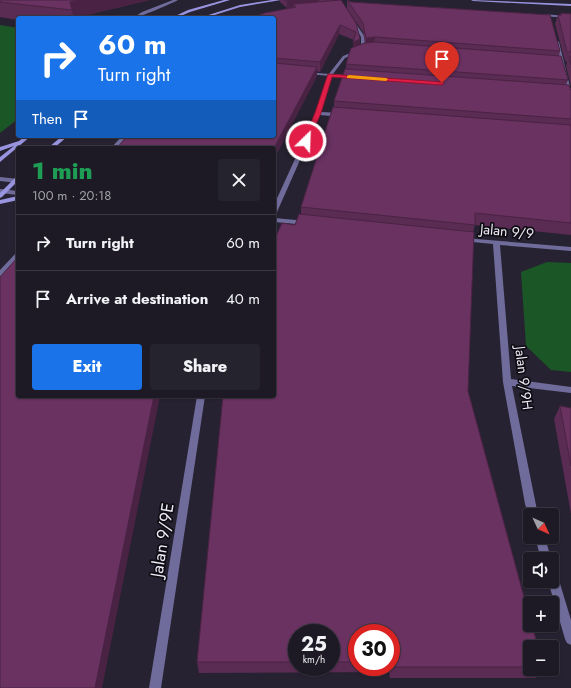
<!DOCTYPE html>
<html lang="en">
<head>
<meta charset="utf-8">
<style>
  body { margin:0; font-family:Jost,sans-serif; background:#25232d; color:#f1f3f6; height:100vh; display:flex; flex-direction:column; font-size:15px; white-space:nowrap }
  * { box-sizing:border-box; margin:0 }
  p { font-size:13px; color:#a0a1a7 }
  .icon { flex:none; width:22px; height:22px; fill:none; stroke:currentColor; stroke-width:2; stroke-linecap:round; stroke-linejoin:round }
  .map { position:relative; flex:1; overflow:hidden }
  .side { position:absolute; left:16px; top:146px; width:260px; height:252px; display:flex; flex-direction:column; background:#1d1a25; border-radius:4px; box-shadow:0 1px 3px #0004,0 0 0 1px #3b3842 }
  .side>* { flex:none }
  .banner { position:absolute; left:16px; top:16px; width:260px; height:122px; border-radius:4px; box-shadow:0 1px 3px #0004,0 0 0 1px #3b3842; background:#1a73e8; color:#fff; overflow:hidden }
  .needle { width:26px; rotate:134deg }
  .fabs { position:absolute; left:523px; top:508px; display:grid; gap:8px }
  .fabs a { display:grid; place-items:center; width:36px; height:36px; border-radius:4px; background:#1d1a25; box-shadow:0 1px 3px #0004,0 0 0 1px #3b3842; font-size:20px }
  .speed { position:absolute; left:288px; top:624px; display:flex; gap:8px; font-size:20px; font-weight:700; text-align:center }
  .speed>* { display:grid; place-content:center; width:52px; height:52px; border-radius:50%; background:#1d1a25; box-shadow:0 1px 3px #0004,0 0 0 1px #3b3842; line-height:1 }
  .speed small { font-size:10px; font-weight:400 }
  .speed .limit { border:6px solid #d22; background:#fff; color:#111 }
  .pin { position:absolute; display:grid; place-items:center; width:34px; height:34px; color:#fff; margin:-41px -17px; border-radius:50% 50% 50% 0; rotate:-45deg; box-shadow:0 0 4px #0007 }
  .pin .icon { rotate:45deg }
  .me { position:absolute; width:44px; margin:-22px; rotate:24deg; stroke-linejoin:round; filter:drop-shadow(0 0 3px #0008) }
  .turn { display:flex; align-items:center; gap:14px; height:84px; padding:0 16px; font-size:18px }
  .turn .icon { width:52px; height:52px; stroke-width:2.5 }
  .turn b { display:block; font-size:28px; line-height:34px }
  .then { display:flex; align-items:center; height:38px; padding:0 16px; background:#0003; gap:8px; font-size:15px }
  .round { display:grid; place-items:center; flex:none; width:42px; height:42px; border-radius:4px; background:#25232d }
  .overview { display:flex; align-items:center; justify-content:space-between; height:68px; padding:0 16px }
  h1 { font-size:24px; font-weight:800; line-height:30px; color:#1e9e55 }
  .cta { display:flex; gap:8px; margin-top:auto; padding:8px 16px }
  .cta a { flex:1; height:46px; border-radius:4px; background:#1a73e8; color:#fff; font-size:16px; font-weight:800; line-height:46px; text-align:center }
  .cta a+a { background:#25232d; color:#f1f3f6 }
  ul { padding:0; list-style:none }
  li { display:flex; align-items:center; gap:12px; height:56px; padding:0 16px; border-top:1px solid #3b3842 }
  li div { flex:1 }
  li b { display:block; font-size:15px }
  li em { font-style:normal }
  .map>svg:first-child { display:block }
  .green { fill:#1b5627 }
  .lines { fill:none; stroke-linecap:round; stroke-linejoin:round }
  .lane { fill:#6f6c9b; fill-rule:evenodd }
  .street { fill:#6f6c9b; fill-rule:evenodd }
  .secondary { fill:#9994e0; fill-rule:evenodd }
  .wall { fill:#5a2b53; fill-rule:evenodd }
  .shaded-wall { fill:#4a2344 }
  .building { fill:#693261; stroke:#4a2344 }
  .route { fill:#e11d48; stroke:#92132f }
  .slow { fill:#f59e0b }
  .labels { text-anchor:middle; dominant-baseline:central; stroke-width:3.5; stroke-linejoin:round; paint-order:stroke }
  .street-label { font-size:14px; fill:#f0edf8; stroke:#0f0d14 }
  .near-street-label { font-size:17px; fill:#f0edf8; stroke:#0f0d14 }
</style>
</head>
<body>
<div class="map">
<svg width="571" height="688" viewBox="0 0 571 688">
  <rect width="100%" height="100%" fill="#272231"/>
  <path class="green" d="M0,25L18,28V119L0,133Z
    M547,262L571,263V372L551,370L526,346L521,272Z"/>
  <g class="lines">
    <path class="lane" d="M173,0H178C173,3 138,18 133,18L142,12Z
      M350,18H352L365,37L364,51L361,50V37Z
      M557,41L559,42L571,91V102L569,101L555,42Z
      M305,72L330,74L332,75L330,76L307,74H305Z"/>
    <path class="street" d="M540,14L571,16V18L539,16Z
      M358,50L361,51L345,58L333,74L353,76L355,77L353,78L332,76L321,112L341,113L344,115L341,117L320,115L277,212L274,214V205L316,113L328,75L343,56Z
      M122,136H128L117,148H111Z
      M0,177L18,179V183L0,181Z
      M0,189L18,191V195L0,193Z
      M274,218L307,221L310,223L307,225L274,222Z
      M464,238L571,247V251L500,245L511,379L571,387V393L512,386L538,515H530V518L525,504L503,382L493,244L462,241L461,240Z
      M18,252V258L3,276H0V270L16,253Z
      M197,396H205L161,688H149Z
      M535,537H545L551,559H541Z
      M552,572L556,573L558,577L571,620V645L567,643L565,639L548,581H552Z"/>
    <path class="secondary" d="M224,0H230L190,12L176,18H171L188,10Z
      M272,0H281L240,7L205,18H199L240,5Z
      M471,0L571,4V6L473,1Z
      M25,136H31L0,162V157L14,146L0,151V147L19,141Z
      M62,136H68L54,148H48Z
      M18,176V181L2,197L0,198V193L16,177Z
      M18,196V200L0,204V200Z"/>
  </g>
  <path class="wall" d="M0,0H150L74,18H18V20L0,17Z
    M280,0H341L356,23L360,39L359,45L365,43L363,32L347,9V0L351,2L550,15L560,51L559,56H561L568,80L566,85H569L571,91V235L475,225L473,232H474L468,391L530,619V625H532L538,647H530V669H542L536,678H390L389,672L199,673L197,662L223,396H274V241L282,223L295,225L299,214H301V207L333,107H334V101L345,69H346V64L351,48H353L354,40L339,34L320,72L317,71V76L274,159V148H117L127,136H274V18H250L265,13L293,8H287L280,2ZM297,633H331V667H297ZM357,633H391V667H357Z
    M561,13L571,14V86L566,66L567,62L565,61L555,24L558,15H560Z
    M560,406L571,408V514L554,419Z"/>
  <path class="shaded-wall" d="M78,0H150L74,18L70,2Z
    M297,0H319V4H293V7L287,8V1Z
    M340,25L339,34L320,72V62Z
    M375,37L374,46L366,47V38Z
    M360,39L359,48L353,51V42Z
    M317,67V76L274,159V148Z
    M154,396H160L102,688H95Z"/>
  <path class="building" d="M0,0H78L70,2L72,10L0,2Z
    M285,0H297L287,1Z
    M341,0L356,23L360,39L353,42L356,32L340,25L320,62L274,58V18H250L265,13L296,7L293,4Z
    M347,0L351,2L550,15L560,51L375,37L366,38L363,23Z
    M561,13L571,14V52H567L558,15H562Z
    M375,42L561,56L568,80L346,64L351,48L365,43Z
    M569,57H571V65Z
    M274,63L317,67L274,148H117L127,136H274Z
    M345,69L569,85L571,91V119L334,101Z
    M333,107L571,125V223L475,213V225L301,207Z
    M299,214L474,232L468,391L530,619V625H532L538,647H530V667H393L392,662H391V633H357V662H331V633H297V662H197L223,396H274V241L282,223L295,225Z
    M18,257V396H154L95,688H0V277Z
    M560,406L571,408V466Z"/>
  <path class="route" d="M328,74L442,82L444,83L442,85L332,77L321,113L309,141L304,142L303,141L315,113Z"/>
  <path class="slow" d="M349,75L386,78L388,79L386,81L347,78V76Z"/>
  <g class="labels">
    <g class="street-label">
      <text transform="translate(507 231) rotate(5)">Jalan 9/9</text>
      <text transform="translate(524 378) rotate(83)">Jalan 9/9H</text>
    </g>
    <g class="near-street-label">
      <text transform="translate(162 540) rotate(-81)">Jalan 9/9E</text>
    </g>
  </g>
</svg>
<div class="fabs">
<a><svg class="needle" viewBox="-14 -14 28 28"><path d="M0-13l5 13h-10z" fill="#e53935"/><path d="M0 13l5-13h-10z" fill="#a0a1a7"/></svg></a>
<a><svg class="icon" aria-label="sound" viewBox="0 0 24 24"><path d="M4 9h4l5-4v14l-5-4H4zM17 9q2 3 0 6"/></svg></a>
<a>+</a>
<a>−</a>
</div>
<div class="speed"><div>25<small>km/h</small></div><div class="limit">30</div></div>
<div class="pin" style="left:442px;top:83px;background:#d93025"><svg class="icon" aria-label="arrive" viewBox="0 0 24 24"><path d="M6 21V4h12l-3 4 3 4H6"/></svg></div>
<svg class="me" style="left:306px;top:141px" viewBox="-20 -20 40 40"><circle r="17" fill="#e11d48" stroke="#fff" stroke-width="3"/><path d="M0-11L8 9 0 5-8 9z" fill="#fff"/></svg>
<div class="banner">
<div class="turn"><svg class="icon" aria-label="right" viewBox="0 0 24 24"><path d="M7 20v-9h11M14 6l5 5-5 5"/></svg><div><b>60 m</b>Turn right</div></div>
<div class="then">Then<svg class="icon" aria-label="arrive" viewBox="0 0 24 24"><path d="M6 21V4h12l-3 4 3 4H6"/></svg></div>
</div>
<section class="side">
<div class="overview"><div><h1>1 min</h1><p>100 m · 20:18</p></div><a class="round"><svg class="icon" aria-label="close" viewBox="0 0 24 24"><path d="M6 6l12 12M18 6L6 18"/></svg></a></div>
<ul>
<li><svg class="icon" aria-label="right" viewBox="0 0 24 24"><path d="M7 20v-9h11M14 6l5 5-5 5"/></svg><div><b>Turn right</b></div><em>60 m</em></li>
<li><svg class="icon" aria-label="arrive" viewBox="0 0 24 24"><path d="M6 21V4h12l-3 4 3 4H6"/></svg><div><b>Arrive at destination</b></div><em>40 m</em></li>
</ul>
<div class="cta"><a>Exit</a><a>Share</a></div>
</section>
</div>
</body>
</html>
